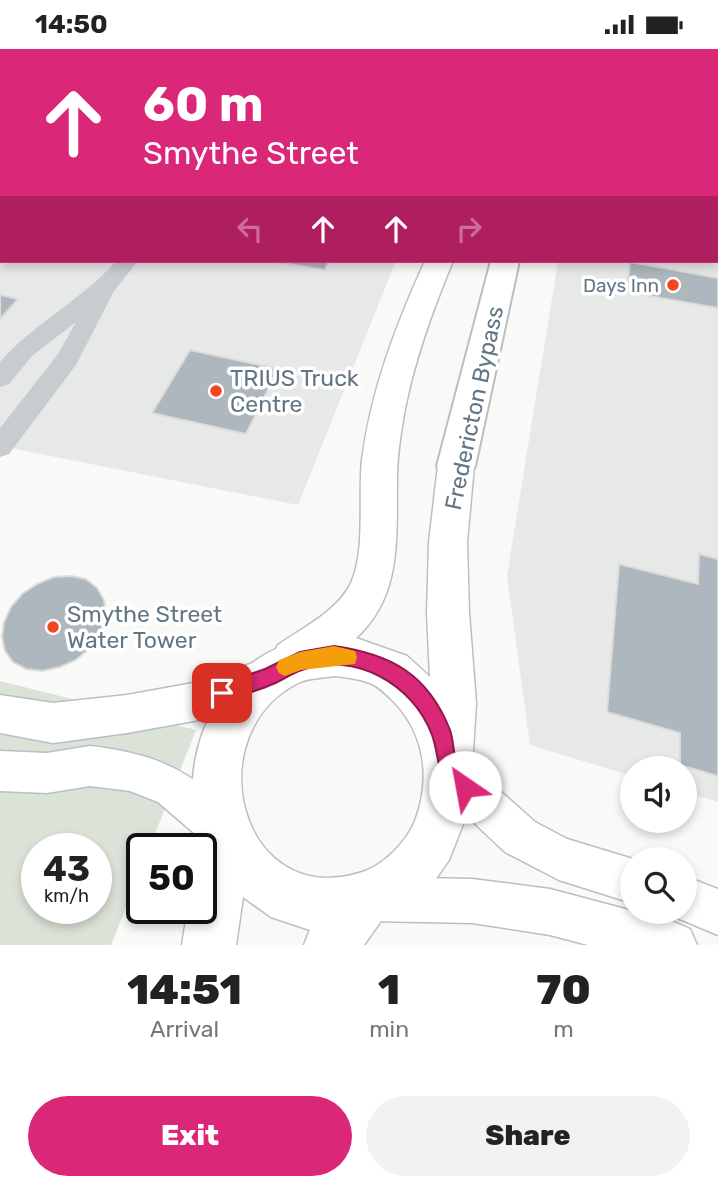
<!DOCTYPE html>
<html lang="en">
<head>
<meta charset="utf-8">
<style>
  body { margin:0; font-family:Rubik,sans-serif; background:#f2f2f2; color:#222; height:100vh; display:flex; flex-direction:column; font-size:26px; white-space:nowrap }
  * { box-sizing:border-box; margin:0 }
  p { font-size:23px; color:#767676 }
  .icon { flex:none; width:38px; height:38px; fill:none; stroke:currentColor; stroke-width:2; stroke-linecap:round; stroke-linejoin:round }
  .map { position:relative; height:896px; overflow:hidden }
  .sheet { display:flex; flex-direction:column; background:#fff; flex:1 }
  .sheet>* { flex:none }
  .top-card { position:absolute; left:0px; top:0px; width:719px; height:214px; box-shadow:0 4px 10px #0003; background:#db2777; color:#fff; overflow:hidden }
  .buttons { position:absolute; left:620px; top:707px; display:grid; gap:14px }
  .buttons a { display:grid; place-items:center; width:77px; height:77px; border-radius:50%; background:#fff; box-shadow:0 4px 10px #0003; font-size:35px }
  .speed { position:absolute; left:21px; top:784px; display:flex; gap:14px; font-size:35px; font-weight:700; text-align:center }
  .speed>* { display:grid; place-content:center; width:91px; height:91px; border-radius:50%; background:#fff; box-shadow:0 4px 10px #0003; line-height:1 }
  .speed small { font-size:18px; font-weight:400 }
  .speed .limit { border:4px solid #111; border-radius:10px; background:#fff; color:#111 }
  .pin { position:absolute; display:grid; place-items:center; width:60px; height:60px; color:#fff; margin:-30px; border-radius:14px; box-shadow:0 4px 10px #0006 }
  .me { position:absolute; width:77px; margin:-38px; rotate:327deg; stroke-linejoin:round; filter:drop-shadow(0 0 5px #0008) }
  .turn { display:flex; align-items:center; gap:24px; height:147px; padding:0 28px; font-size:32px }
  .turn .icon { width:91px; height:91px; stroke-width:2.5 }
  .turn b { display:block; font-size:49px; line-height:60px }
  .lanes { display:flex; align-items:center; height:66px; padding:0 28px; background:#0003; justify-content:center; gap:35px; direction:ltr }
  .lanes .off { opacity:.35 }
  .eta { display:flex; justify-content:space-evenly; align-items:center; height:119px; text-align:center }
  .eta b { font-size:42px; font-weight:800; line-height:49px }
  .button { display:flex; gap:14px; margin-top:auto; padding:14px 28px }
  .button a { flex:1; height:80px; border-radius:42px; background:#db2777; color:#fff; font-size:28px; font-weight:800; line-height:80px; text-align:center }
  .button a+a { background:#f2f2f2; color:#222 }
  .status { display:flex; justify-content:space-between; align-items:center; height:49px; padding:0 35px; background:#fff; direction:ltr }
  .status svg { height:19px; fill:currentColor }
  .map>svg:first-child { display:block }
  .built { fill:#e7e9e8 }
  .green { fill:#dbe2d7; fill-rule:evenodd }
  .building { fill:#adb7bd; stroke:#dbdbd9; stroke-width:2 }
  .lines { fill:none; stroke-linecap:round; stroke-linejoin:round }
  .secondary-casing { stroke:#b9bfc4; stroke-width:3 }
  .trunk-casing { stroke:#bbbfc2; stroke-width:3 }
  .motorway-casing { stroke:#bbbfc2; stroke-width:4 }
  .minor { fill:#c7cccf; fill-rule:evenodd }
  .tertiary { fill:#c7cccf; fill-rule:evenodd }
  .secondary { fill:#fff; fill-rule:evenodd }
  .trunk { fill:#fff; fill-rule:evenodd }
  .motorway { fill:#fff; fill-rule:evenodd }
  .route { fill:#db2777; stroke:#8e194d; stroke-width:2 }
  .slow { fill:#f59e0b }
  .poi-dot { fill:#f3451e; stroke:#fff; stroke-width:2.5 }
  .labels { text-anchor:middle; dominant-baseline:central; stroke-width:7; stroke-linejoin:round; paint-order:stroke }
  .far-poi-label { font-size:19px; fill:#627785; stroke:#fff; text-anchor:end }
  .poi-label { font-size:23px; fill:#627785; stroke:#fff; text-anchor:start }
  .street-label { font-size:23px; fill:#627785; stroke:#fff }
</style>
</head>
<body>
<div class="status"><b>14:50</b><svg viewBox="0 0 49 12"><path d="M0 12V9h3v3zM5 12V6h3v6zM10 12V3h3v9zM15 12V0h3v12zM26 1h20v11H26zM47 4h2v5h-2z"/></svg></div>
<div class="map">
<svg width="718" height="896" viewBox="0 0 718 896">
  <rect width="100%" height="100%" fill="#f9f9f7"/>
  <path class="built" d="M0,0H480L2,2V212H396L298,456L0,397Z
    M592,0H718V753L684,743V719H632V727L530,696L507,527L558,212H718V2Z"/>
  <path class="green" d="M0,632L196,681L149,800H142V819L111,896H0ZM37,800H96V859H37Z"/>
  <path class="building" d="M271,212H329L325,221Z
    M630,213L718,229V259L627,243Z
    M0,246L18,250L0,270Z
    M190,301L278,320L246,385L152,364Z
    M699,505L718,510V727L680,716V684L607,663L619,515L698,535Z
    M71,527L86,530L97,539L104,551L106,566L101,583L91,598L76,611L60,618L42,622L26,620L13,613L5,602L2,588L4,573L11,558L22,545L37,535L54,528Z"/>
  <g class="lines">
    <defs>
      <path id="secondary" d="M264,610L277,616L283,629L277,642L199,671L127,684L53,694L0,684V646L53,654L127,646L199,633Z
        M90,697C141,703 174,713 214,746C228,758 238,765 245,782L239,797L224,803L209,797L158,753L130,742L90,737L47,744L0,742V702L47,704Z
        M449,703L463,709L535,773L567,790L633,810L632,854L559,831L505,803L435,737L429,723L435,709Z
        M684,827L718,840V886L668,865L667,863H684Z
        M371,828L472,830L550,840L674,873L690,880L697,896H588L550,886L472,874L371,872L355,866L349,850L355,834Z"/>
      <path id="trunk" d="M507,0H527L506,2Z
        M425,212H453C433,260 415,309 405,360C401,382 397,406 397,429C396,487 403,546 356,589L407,607L430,628L427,564L429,493L438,417L443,407L456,403L469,407L474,417L467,493L469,564L476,654L473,702L469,712L472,724L469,760L449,811L428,841L399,862L383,869L364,896H304L310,881L271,868L243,848L236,896H182L188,859H201V800H199C202,781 194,766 193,747C190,689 222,624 276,600L278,596C302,579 338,562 351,534C366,502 358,447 362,411C371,341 396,276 425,212ZM334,627C346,628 359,630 370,634C380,638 387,646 395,654C425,686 431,730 415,772C406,794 382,818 359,824C239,860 197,685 298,634C308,629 323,629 334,627Z"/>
      <path id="motorway" d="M546,0H566L545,2Z
        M491,212H519L475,417L469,428L456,432L443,428L437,417Z"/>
    </defs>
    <use href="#secondary" class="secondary-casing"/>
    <use href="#trunk" class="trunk-casing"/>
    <use href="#motorway" class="motorway-casing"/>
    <path class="minor" d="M0,12L2,13V21L0,20Z"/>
    <path class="tertiary" d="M289,0H303L288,2Z
      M116,212H138L114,242L76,316L9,405L0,408V379L58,305L76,273L32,307L9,335L0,338V313C34,274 82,251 116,212Z"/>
    <use href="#secondary" class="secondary"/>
    <use href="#trunk" class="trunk"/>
    <use href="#motorway" class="motorway"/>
  </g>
  <path class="route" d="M334,597C391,605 428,625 450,681C454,692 453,707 458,718C463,726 472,729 475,738L472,746L465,749C435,737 441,711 432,686C413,635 355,602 302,621C292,624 283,631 273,635C257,642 239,647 222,653L216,650L213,644L216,637L265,620L300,603Z"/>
  <path class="slow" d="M334,597L355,602L357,608L355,615L301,621L285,627L279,624L276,618L279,611L300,603Z"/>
  <g class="poi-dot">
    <circle cx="673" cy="236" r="7"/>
    <circle cx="216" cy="342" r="7"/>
    <circle cx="53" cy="578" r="7"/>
  </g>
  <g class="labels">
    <g class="far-poi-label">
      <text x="659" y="236">Days Inn</text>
    </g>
    <g class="poi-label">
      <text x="230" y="329">TRIUS Truck<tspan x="230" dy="26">Centre</tspan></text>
      <text x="67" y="565">Smythe Street<tspan x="67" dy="26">Water Tower</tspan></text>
    </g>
    <g class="street-label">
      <text transform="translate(474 359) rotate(-78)">Fredericton Bypass</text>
    </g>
  </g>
</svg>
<div class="buttons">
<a><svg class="icon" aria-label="sound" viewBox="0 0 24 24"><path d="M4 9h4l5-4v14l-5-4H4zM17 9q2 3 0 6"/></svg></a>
<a><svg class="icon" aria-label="search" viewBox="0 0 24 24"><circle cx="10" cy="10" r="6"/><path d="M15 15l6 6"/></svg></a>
</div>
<div class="speed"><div>43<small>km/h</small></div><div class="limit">50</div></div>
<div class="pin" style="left:222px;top:644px;background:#d93025"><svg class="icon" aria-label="arrive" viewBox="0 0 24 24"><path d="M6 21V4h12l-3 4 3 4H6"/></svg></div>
<svg class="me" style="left:465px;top:738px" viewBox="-20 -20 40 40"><circle r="19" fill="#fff"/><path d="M0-13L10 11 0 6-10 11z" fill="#db2777"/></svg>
<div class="top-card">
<div class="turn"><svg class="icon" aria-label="ahead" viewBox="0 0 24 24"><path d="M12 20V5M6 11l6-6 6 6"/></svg><div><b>60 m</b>Smythe Street</div></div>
<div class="lanes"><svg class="icon off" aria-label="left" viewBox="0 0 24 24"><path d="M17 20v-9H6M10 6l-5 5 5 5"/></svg><svg class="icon" aria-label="ahead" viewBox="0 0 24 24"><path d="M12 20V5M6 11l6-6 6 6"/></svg><svg class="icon" aria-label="ahead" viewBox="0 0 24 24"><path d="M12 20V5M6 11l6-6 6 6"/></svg><svg class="icon off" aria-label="right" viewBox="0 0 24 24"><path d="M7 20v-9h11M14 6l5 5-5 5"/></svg></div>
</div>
</div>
<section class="sheet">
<div class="eta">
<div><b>14:51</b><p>Arrival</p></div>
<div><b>1</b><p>min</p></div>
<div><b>70</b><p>m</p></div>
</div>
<div class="button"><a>Exit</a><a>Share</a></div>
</section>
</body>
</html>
